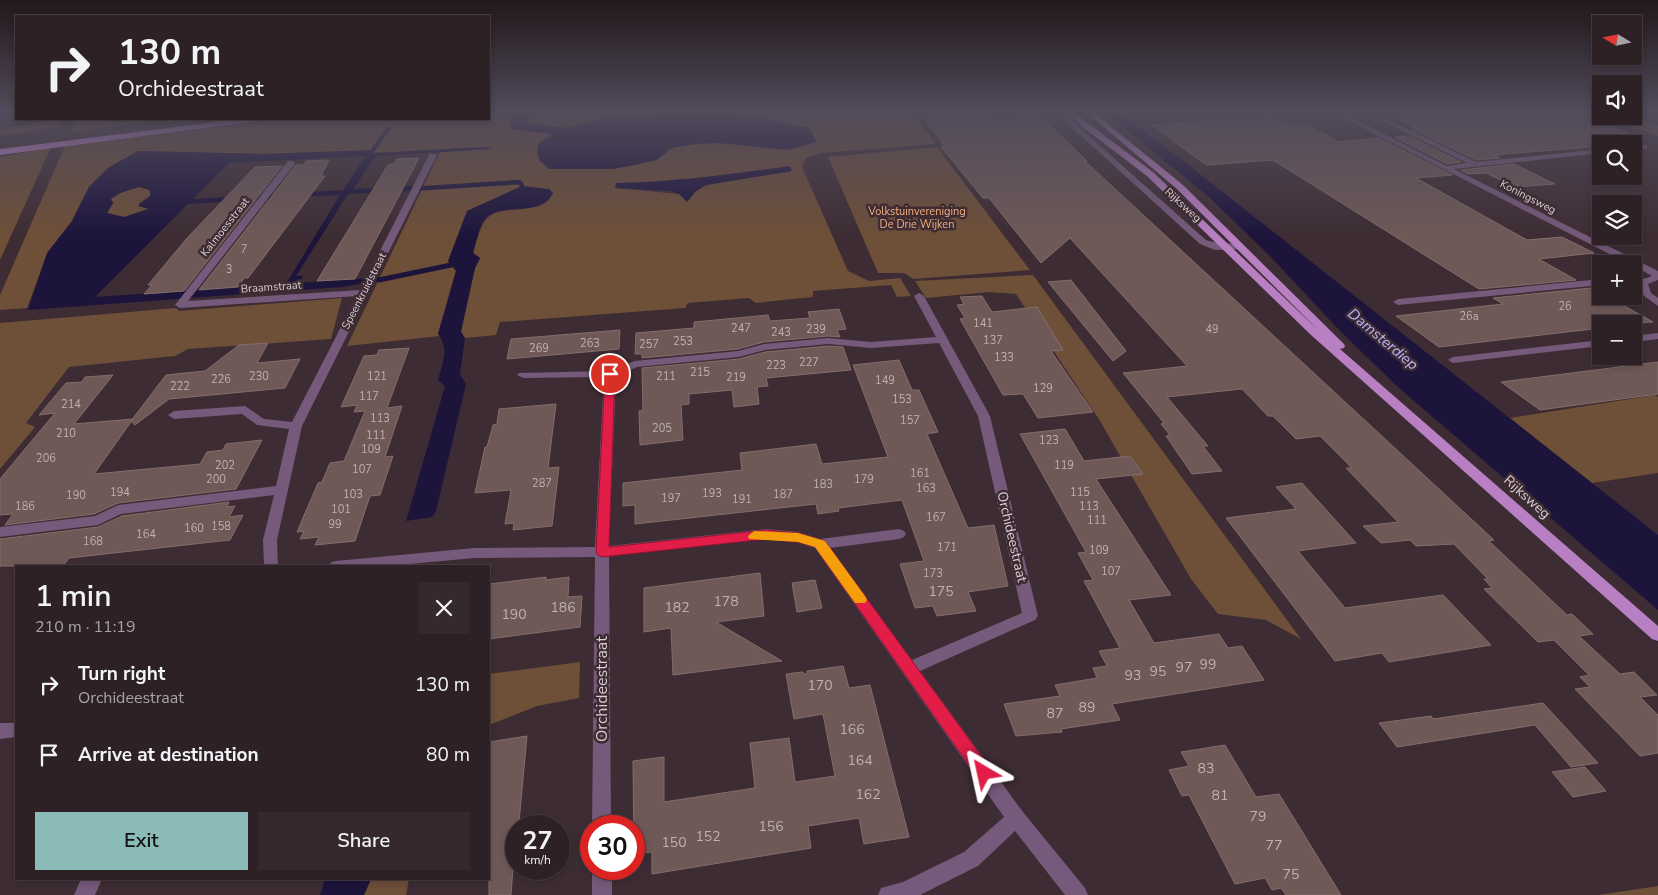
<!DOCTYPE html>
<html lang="en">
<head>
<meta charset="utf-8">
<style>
  body { margin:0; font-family:"Nunito Sans",sans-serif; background:#36292e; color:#f1f3f6; height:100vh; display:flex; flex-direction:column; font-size:19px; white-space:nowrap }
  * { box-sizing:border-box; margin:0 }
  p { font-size:16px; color:#a7a3a7 }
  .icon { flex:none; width:28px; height:28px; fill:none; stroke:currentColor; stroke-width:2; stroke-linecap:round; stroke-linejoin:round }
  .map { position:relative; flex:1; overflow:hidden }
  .drawer { position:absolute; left:15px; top:565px; width:475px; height:315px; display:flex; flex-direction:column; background:#2e2126; border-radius:0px; box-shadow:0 2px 8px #0003,0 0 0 1px #493e43 }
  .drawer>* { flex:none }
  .top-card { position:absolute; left:15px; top:15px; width:475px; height:105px; border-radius:0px; box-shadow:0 2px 8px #0003,0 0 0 1px #493e43; background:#2e2126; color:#f1f3f6; overflow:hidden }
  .needle { width:32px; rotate:280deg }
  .tools { position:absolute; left:1592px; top:15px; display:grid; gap:10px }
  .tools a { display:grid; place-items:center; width:50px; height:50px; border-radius:0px; background:#2e2126; box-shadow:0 2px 8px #0003,0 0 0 1px #493e43; font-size:25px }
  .speed { position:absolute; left:505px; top:815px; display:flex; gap:10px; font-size:25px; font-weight:700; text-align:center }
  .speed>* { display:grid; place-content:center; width:65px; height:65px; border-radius:50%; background:#2e2126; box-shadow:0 2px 8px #0003,0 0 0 1px #493e43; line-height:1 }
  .speed small { font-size:12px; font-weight:400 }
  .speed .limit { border:8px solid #d22; background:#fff; color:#111 }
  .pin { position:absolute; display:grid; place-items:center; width:42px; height:42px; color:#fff; margin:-21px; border:2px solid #fff; border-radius:50%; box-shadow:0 1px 5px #0007 }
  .me { position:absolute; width:55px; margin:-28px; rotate:324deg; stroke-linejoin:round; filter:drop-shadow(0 0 4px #0008) }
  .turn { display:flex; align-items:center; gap:18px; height:105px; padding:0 20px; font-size:22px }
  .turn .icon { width:65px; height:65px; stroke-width:2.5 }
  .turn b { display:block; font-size:35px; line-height:42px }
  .round { display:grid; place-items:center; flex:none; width:52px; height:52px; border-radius:0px; background:#36292e }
  .overview { display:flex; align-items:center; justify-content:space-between; height:85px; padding:0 20px }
  h1 { font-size:30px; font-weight:600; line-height:38px }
  .button { display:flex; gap:10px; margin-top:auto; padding:10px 20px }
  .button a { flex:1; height:58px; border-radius:0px; background:#8bbbb9; color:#111; font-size:20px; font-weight:600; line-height:58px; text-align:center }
  .button a+a { background:#36292e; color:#f1f3f6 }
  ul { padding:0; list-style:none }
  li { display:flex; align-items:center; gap:15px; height:70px; padding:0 20px }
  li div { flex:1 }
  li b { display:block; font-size:19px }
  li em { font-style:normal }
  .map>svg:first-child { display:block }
  .green { fill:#6e4f38; fill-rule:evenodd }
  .water { fill:#1d143c; fill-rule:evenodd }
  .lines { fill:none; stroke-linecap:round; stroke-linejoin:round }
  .stream-far1 { stroke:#1d143c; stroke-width:4.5 }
  .stream { stroke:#1d143c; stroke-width:5 }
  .building { fill:#6e5957; stroke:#846e6c }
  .minor { fill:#765a7b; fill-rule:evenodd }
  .major { fill:#b87fc2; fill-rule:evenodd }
  .highway { fill:#d28edf; fill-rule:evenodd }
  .route { fill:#e11d48; stroke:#92132f }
  .slow { fill:#f59e0b }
  .labels { text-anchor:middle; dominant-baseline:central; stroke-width:5; stroke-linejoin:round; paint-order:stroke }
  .far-street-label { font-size:11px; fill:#d9ced2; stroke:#3d2c33 }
  .far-park-label { font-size:11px; fill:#f5af7d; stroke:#3d2c33 }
  .number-label { font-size:11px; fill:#beb1b3 }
  .street-label { font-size:14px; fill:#d9ced2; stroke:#3d2c33 }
  .near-number-label { font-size:14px; fill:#beb1b3 }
  .water-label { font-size:15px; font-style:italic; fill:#beb4ff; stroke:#3d2c33 }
  .near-street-label { font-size:16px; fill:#d9ced2; stroke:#3d2c33 }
</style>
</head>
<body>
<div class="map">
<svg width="1658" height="895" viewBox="0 0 1658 895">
  <rect width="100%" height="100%" fill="#3d2c33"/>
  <path class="green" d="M489,112H512L509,123L511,129L554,134L537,156L549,168C584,169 620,171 654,160C663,158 668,149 677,146C691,144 705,142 720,143C747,143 779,155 805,144L809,127L795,126L746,114L714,112H912L936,144L821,153L806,158L802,167L848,271L869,281L900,278L911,296L897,297L891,285L813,291V297L756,303L749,298L688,303L685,308L500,322L496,335L465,338L460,332L475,268L480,258L473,253C484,217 483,211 524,209L522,186L467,211L456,271L438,334L440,336L347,346L440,152L489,149L487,147L374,153L373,150L264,154L138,151L108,168L89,187L72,221L47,254L27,308L0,310V295L65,146L285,119H489ZM791,171L706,185L695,192L679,194L615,188L617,183L664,182Z
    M529,112H671L604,118L568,128L527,123Z
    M1604,116H1630L1658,126V136Z
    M64,119L60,127L0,136V129Z
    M76,119H163L70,133Z
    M51,147L0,260V157Z
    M937,147L1030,270L913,279L904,273H878L828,157Z
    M139,187L150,190V196L139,203V206L150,208L124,217L107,213L113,203L110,199L120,193Z
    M1033,275L1301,639L1266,620L1218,614L1191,579L1100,421L1016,294L989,292L926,298L915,281Z
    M342,298L331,339L188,349L175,356L69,367L26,423L35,427L0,469V323L176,308L179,311Z
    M1655,395L1658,397V473L1592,483L1510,418Z
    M580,662L579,698L537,706L489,725V674Z
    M371,879H409L406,895H364Z
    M1658,886V895H1598Z"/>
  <path class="water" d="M512,112H529L528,123L568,128L604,118L621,116L671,112H714L746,114L795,126L809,127L816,142L788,150L719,143L697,144L670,148L657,160L614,169H549L540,161L537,150L539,143L553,134L511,129L509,123Z
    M1105,112H1117L1177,156L1658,535V610L1400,389L1340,331L1269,255L1209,197Z
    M487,147L491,149L376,156L353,189L411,186L408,191L348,194L296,276H303L299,283L380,277L378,281L342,287L28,310L47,253L72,221L89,187L108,168L138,151L264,154L373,150L374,153ZM366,156L343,190L193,199L229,163ZM139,187L150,190V196L138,206L149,209L124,217L107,213L113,203L111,199L120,193ZM340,195L286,284L95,297L188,204Z
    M790,166L792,171L706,185L695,192L687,202L679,194L669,191L615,188L616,183C675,182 732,174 790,166Z
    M522,186L549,189L553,193C540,221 497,198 483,222C478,230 476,244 473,253L480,258L475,268L461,332L465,338L460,374L466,384L436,511L432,517L406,521L445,386L438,380C442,364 450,348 438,334L456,271L448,261L467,211Z
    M325,879H371L364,895H320Z"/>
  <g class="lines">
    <path class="stream-far1" d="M373,150L388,129
      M410,189L520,182L522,186"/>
    <path class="stream" d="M379,280L451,265"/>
  </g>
  <path class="building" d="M920,112H988L995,118L1040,116L1087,161H1085L1494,540L1489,541L1567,615L1572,614L1593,634L1579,636L1620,674L1634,672L1657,695L1640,697L1658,715V753L1640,756L1575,689L1590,687L1580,677L1589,675L1554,640L1538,642L1484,589L1492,588L1484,579H1488L1454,544L1416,546L1410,540L1381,543L1363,526L1398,522L1346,468H1352L1320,436L1296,439L1273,416H1268L1242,389L1167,397L1208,446H1203L1222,471L1192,474L1166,436L1170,435L1161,424L1164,423L1123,373L1187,366L1070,238L1041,263L989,198H983L941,147H945Z
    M1447,112H1575L1644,139L1627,140L1636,144H1601V146L1494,155L1500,158L1476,160L1412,129H1418L1391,116Z
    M1274,116L1292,126L1308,125L1339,142L1379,138L1452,175L1416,178L1527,240L1562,237L1594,253L1539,259L1576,280L1479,289L1273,160L1206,165L1152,125Z
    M1408,136L1461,162L1447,164L1395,137Z
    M419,158L355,279L317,281L388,165L394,164L397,159Z
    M329,160L321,176H325L248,278H244L238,287L199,290L296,165H303L306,161Z
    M1514,164L1555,184L1515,187L1486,173L1468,174L1461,170Z
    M282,166L184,291L144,294L152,285H148L188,237L255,167Z
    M1071,280L1126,351L1113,361L1048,282Z
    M1591,288L1601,294V296H1607L1653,322L1601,324V328L1439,347L1396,316L1503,304L1493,298Z
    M982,296L992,312L1037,307L1063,350L1051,351L1093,412L1038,418L1023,394L1003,395L960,319L965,318L957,305L964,304L960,297Z
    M839,309L846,329L837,330L840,337L828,336L764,342L738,349L642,358V354H635L636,333L694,328V322L768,315L770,321L810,318L808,312Z
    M620,330L619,349L507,359L511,339Z
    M268,343L257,363L300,359L285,388L169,399L135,425L131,421L166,375L205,371L239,345Z
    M828,346L843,347L851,370L766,378L768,386L757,387L759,404L734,407L732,390L689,394V404L681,405L683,440L640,445L639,411L643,410L642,368L739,359L765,352Z
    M409,348L387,408L402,406L385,457L393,456L380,495L370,496L355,541L315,545L319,537L300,539L304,531L297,532L318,483L322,482L330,463L344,461L365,411L354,412L357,405L341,407L364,356L377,355L379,350Z
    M899,360L912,390H919L938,432L927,434L968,528L994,525L1008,586L968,592L976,611L937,616L933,606L915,608L900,564L924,561L902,500L838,508L839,511L818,514L816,504L635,524V505L623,506V483L742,470L740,453L816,444L822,464L888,457L853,365Z
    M1658,362V394L1540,410L1501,382Z
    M113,375L74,424L133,419L94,474L200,464L207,452L223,450L226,444L262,440L236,489L118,503L94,514L5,525L13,514L0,515V479L55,413L39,415L66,383L82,382L85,377Z
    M556,404L548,468L559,467L552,526L513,530L514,523L505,524L511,490L475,493L485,447H487L493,425L497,424L499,409Z
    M1065,429L1084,461L1130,456L1143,474L1096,479L1171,595L1129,600L1154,643L1219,634L1228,648L1242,646L1264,680L1112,704L1120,720L1061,729L1062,732L1016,736L1004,704L1060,696L1055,685L1097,678L1093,668L1107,666L1099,651L1120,648L1084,581L1093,580L1078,553L1086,552L1020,434Z
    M1302,483L1356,543L1298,551L1345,608L1443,595L1491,645L1389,662L1382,653L1335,661L1226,518L1296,509L1276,487Z
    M229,502L227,507L235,506L229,517L243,515L230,540L69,558L63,566H0V539L98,527L122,516Z
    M760,573L764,616L716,622L782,661L673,675L671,628L644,632V588Z
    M546,577V580L569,577L568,597L582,596L580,627L489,639V584Z
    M815,580L822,608L797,612L792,583Z
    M843,666L849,688L870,685L909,837L864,844L859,818L808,826L811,848L652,874V852L634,854L633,761L664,757V802L755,788L750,743L789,738L795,782L835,776L823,714L794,719L786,674L802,672L807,675V671Z
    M1543,703L1598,763L1571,767L1535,725L1397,747L1379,723L1431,716L1433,719Z
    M527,736L519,822L518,826H516L511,895H489V742Z
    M1225,745L1256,797L1279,794L1341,895H1286L1281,888L1272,890L1265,878L1235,884L1189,795L1182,796L1169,770L1189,766L1181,752Z
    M1585,767L1606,791L1573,797L1552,772Z"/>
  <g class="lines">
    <path class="minor" d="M1055,112H1062L1206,240C1219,245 1240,242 1246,247L1245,249L1215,250L1200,244Z
      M1332,112H1340L1346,115L1377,114L1476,162L1601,149V153L1454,169L1658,271V280L1648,284L1651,293L1658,298V306L1644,296L1638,284L1643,279L1652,276L1634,266V264H1629ZM1374,117L1467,163L1447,166L1353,118Z
      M1647,145V149L1634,150V146Z
      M430,153L437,155L302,426L277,540L278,566H264L263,540L274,495L121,514L98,525L0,537V527L95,516L118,505L276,486L289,429L257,425L242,414L174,419L168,415L174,411L245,406L264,419L292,422L357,296L180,308L175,305L288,161H291L295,163L294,165L188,301L360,290Z
      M1601,279V285L1398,305L1393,302L1398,299Z
      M919,293L924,296L990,416L1038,616L1035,620L920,671L1023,812L1085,888L1088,895H1065L1015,831L978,866L920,895H878L881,888L903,882L964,852L1004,817L815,548L797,542L766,539L609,556L611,826H592L595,557L474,558L388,566H329L331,562L336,561L474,548L595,547L604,377L523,378L517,375L519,373L608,371L635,361L738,351L764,344L828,338L871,342L936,337L914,296ZM939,343L978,416L1022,613L912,660L830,548L899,539L904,537L906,534L904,531L899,529L820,539L798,532L766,529L609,546L616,376L637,367L739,357L765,350L828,344L871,348Z
      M1658,333V339L1634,342V336Z
      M1601,340V346L1453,363L1448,360L1453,357Z
      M0,723H16V737L0,739Z
      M592,869H612V895H592Z
      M81,879H102L95,895H74Z"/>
    <path class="major" d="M1066,112H1073L1153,172L1319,331L1177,189L1086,112H1093L1183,185L1344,344L1345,346L1344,348L1340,349L1658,626V641L1652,639L1311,335L1147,176L1084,128Z"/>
    <path class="highway" d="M241,119H262L258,121L0,155V149Z"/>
  </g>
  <linearGradient id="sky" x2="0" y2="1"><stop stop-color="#22181c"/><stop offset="0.47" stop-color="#514b5b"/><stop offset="1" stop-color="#514b5b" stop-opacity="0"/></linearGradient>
  <rect width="1658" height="237" fill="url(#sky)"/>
  <path class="route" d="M610,371L615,374L609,547L766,530L798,533L825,541L990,768L992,773L990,778L984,780L978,778L815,547L798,542L766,539L602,557L598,555L596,552L605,374Z"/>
  <path class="slow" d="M754,531L798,533L825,541L865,596L867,600L865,603H855L815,547L798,542L749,539L748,536Z"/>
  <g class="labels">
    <g class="far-street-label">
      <text transform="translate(1528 197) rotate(27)">Koningsweg</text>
      <text transform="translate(1183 205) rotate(42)">Rijksweg</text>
      <text transform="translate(225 227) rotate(-52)">Kalmoesstraat</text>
      <text transform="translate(271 287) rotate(-4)">Braamstraat</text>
      <text transform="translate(364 291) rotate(-63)">Speenkruidstraat</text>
    </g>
    <g class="far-park-label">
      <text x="917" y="211">Volkstuinvereniging<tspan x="917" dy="13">De Drie Wijken</tspan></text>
    </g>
    <g class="number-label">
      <text x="244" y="249">7</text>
      <text x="229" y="269">3</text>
      <text x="1565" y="306">26</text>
      <text x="1469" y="316">26a</text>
      <text x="983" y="323">141</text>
      <text x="741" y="328">247</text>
      <text x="816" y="329">239</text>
      <text x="1212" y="329">49</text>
      <text x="781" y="332">243</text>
      <text x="993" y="340">137</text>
      <text x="683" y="341">253</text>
      <text x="590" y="343">263</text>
      <text x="649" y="344">257</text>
      <text x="539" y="348">269</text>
      <text x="1004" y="357">133</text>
      <text x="809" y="362">227</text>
      <text x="776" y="365">223</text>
      <text x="700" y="372">215</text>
      <text x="259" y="376">230</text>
      <text x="377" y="376">121</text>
      <text x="666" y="376">211</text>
      <text x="736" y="377">219</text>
      <text x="221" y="379">226</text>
      <text x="885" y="380">149</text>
      <text x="180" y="386">222</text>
      <text x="1043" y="388">129</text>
      <text x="369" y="396">117</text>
      <text x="902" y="399">153</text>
      <text x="71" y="404">214</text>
      <text x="380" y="418">113</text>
      <text x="910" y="420">157</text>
      <text x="662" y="428">205</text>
      <text x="66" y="433">210</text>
      <text x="376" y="435">111</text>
      <text x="1049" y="440">123</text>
      <text x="371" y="449">109</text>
      <text x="46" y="458">206</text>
      <text x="225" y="465">202</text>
      <text x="1064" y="465">119</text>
      <text x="362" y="469">107</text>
      <text x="920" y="473">161</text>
      <text x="216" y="479">200</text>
      <text x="864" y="479">179</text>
      <text x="542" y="483">287</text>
      <text x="823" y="484">183</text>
      <text x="926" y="488">163</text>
      <text x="120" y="492">194</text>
      <text x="1080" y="492">115</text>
      <text x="712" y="493">193</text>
      <text x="353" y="494">103</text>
      <text x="783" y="494">187</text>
      <text x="76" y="495">190</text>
      <text x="671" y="498">197</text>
      <text x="742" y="499">191</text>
      <text x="25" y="506">186</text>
      <text x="1089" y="506">113</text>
      <text x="341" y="509">101</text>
      <text x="936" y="517">167</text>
      <text x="1097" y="520">111</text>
      <text x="335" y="524">99</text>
      <text x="221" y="526">158</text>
      <text x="194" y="528">160</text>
      <text x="146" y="534">164</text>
      <text x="93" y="541">168</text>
      <text x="947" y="547">171</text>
      <text x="1099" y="550">109</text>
      <text x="1111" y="571">107</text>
      <text x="933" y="573">173</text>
    </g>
    <g class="street-label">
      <text transform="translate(1527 497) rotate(42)">Rijksweg</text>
      <text transform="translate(1012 537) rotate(77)">Orchideestraat</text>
    </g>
    <g class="near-number-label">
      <text x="941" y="591">175</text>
      <text x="726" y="601">178</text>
      <text x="563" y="607">186</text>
      <text x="677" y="607">182</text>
      <text x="514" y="614">190</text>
      <text x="1208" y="664">99</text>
      <text x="1184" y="667">97</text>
      <text x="1158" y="671">95</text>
      <text x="1133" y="675">93</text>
      <text x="820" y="685">170</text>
      <text x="1087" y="707">89</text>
      <text x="1055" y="713">87</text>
      <text x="852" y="729">166</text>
      <text x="860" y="760">164</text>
      <text x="1206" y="768">83</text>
      <text x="868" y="794">162</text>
      <text x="1220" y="795">81</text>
      <text x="1258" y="816">79</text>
      <text x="771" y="826">156</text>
      <text x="708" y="836">152</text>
      <text x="674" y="842">150</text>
      <text x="1274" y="845">77</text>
      <text x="1291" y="874">75</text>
    </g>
    <g class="water-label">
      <text transform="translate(1383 339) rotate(40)">Damsterdiep</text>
    </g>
    <g class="near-street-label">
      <text transform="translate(602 689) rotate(-90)">Orchideestraat</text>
    </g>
  </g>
</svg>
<div class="tools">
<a><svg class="needle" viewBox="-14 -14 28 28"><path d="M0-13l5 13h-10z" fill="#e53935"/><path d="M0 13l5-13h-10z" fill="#a7a3a7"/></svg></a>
<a><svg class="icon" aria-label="sound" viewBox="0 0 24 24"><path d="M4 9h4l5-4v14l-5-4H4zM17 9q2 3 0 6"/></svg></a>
<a><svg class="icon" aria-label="search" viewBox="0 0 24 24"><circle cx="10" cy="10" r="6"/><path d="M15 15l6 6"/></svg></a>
<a><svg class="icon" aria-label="layers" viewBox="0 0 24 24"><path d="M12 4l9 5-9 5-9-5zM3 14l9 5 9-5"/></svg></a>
<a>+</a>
<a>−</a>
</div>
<div class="speed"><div>27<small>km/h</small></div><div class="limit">30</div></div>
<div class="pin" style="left:610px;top:374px;background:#d93025"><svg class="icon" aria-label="arrive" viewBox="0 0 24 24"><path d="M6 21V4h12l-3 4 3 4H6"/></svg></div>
<svg class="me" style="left:984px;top:773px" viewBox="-20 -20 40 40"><path d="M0-17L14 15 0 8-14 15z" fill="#e11d48" stroke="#fff" stroke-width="4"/></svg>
<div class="top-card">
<div class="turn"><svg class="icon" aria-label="right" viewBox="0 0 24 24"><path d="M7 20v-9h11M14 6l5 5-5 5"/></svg><div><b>130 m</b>Orchideestraat</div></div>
</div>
<section class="drawer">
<div class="overview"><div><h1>1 min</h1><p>210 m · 11:19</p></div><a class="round"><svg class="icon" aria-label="close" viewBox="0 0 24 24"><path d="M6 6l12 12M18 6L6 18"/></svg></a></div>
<ul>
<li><svg class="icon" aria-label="right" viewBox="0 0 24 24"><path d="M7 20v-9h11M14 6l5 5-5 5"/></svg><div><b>Turn right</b><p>Orchideestraat</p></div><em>130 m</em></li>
<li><svg class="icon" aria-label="arrive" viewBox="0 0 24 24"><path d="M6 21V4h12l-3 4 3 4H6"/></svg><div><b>Arrive at destination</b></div><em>80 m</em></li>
</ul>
<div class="button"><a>Exit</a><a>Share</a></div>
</section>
</div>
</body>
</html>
